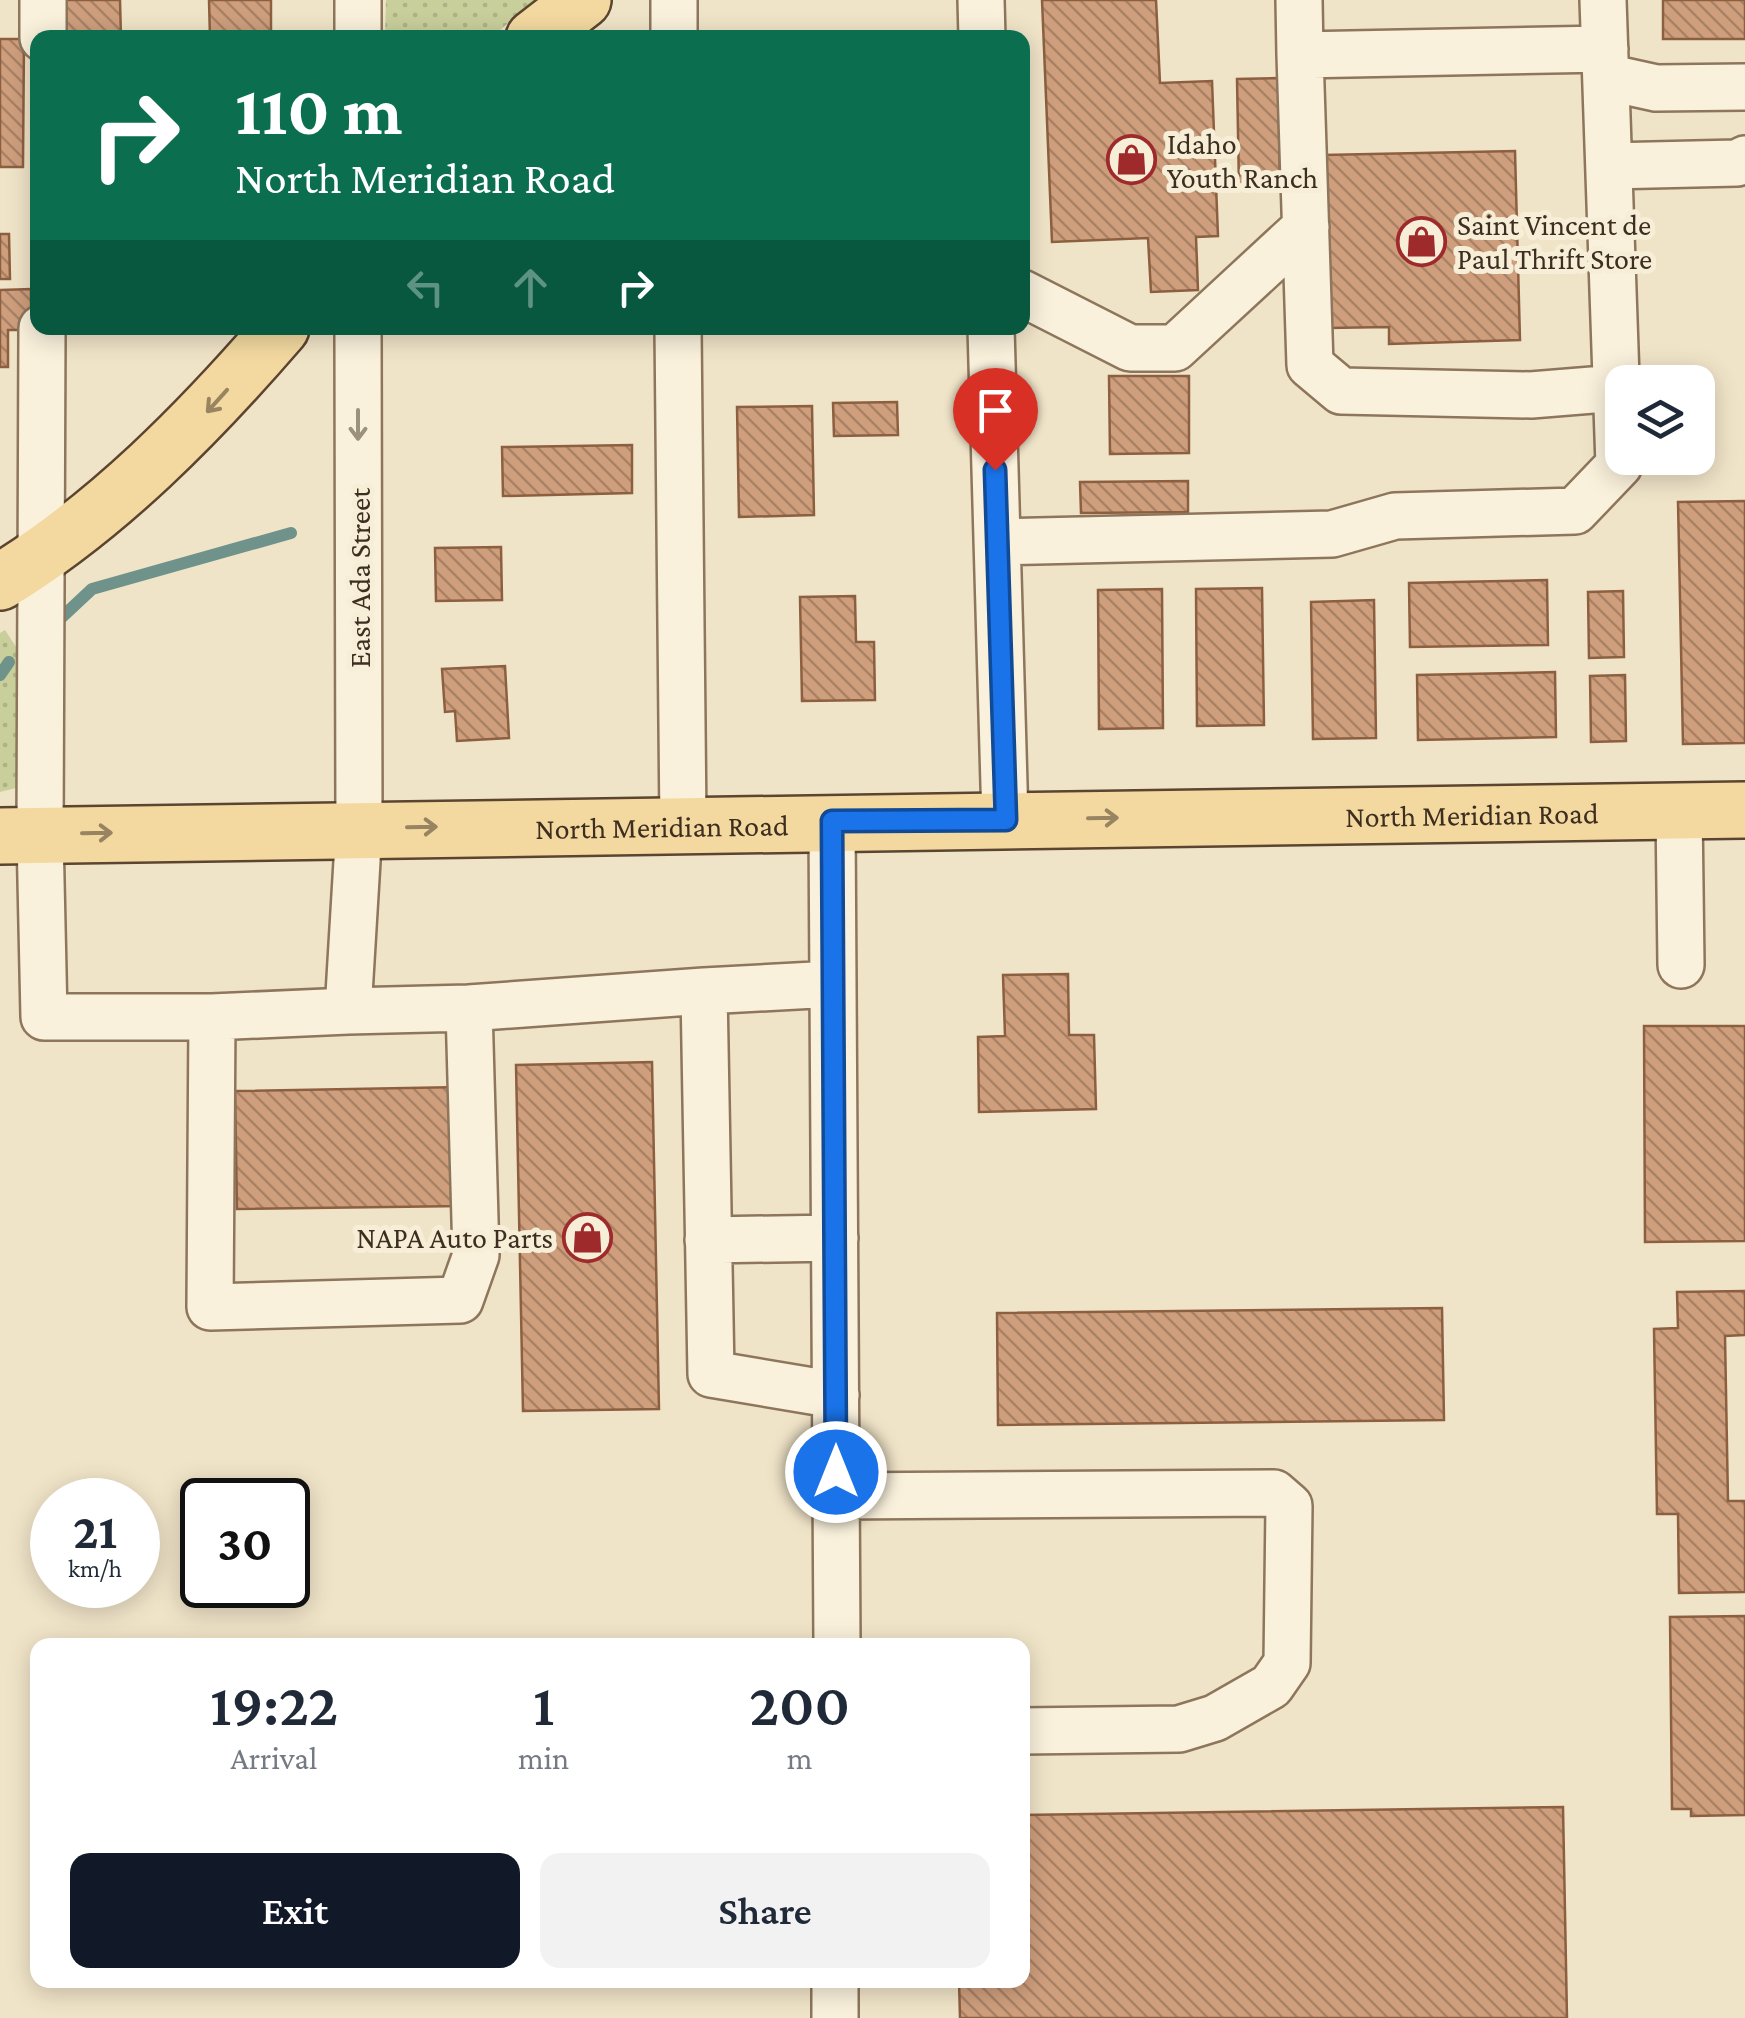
<!DOCTYPE html>
<html lang="en">
<head>
<meta charset="utf-8">
<style>
  body { margin:0; font-family:"Crimson Pro",serif; background:#f2f2f3; color:#1f2937; height:100vh; display:flex; flex-direction:column; font-size:38px; white-space:nowrap }
  * { box-sizing:border-box; margin:0 }
  p { font-size:32px; color:#747a83 }
  .icon { flex:none; width:55px; height:55px; fill:none; stroke:currentColor; stroke-width:2; stroke-linecap:round; stroke-linejoin:round }
  .map { position:relative; flex:1; overflow:hidden }
  .panel { position:absolute; left:30px; top:1638px; width:1000px; height:350px; display:flex; flex-direction:column; background:#fff; border-radius:20px; box-shadow:0 5px 25px #0003 }
  .panel>* { flex:none }
  .hud { position:absolute; left:30px; top:30px; width:1000px; height:305px; border-radius:20px; box-shadow:0 5px 25px #0003; background:#0b6e4f; color:#fff; overflow:hidden }
  .fabs { position:absolute; left:1605px; top:365px; display:grid; gap:20px }
  .fabs a { display:grid; place-items:center; width:110px; height:110px; border-radius:20px; background:#fff; box-shadow:0 5px 25px #0003; font-size:50px }
  .speed { position:absolute; left:30px; top:1478px; display:flex; gap:20px; font-size:50px; font-weight:700; text-align:center }
  .speed>* { display:grid; place-content:center; width:130px; height:130px; border-radius:50%; background:#fff; box-shadow:0 5px 25px #0003; line-height:1 }
  .speed small { font-size:25px; font-weight:400 }
  .speed .limit { border:5px solid #111; border-radius:15px; background:#fff; color:#111 }
  .pin { position:absolute; display:grid; place-items:center; width:85px; height:85px; color:#fff; margin:-102px -42px; border-radius:50% 50% 50% 0; rotate:-45deg; box-shadow:0 0 10px #0007 }
  .pin .icon { rotate:45deg }
  .me { position:absolute; width:110px; margin:-55px; rotate:0deg; stroke-linejoin:round; filter:drop-shadow(0 0 8px #0008) }
  .turn { display:flex; align-items:center; gap:35px; height:210px; padding:0 40px; font-size:45px }
  .turn .icon { width:130px; height:130px; stroke-width:2.5 }
  .turn b { display:block; font-size:70px; line-height:85px }
  .lanes { display:flex; align-items:center; height:95px; padding:0 40px; background:#0003; justify-content:center; gap:50px; direction:ltr }
  .lanes .off { opacity:.35 }
  .eta { display:flex; justify-content:space-evenly; align-items:center; height:170px; text-align:center }
  .eta b { font-size:60px; font-weight:600; line-height:70px }
  .primary-button { display:flex; gap:20px; margin-top:auto; padding:20px 40px }
  .primary-button a { flex:1; height:115px; border-radius:20px; background:#111827; color:#fff; font-size:40px; font-weight:600; line-height:115px; text-align:center }
  .primary-button a+a { background:#f2f2f3; color:#1f2937 }
  .map>svg:first-child { display:block }
  .grass { fill:url(#grass-dots) }
  .lines { fill:none; stroke-linecap:round; stroke-linejoin:round }
  .stream { stroke:#6f938a; stroke-width:12 }
  .building { fill:url(#building-back-hatch); stroke:#8d5f41; stroke-width:2.5 }
  .minor-casing { stroke:#8d765c; stroke-width:50 }
  .major-casing { stroke:#5b4430; stroke-width:60 }
  .minor { stroke:#faf1dc; stroke-width:45 }
  .major { stroke:#f3d9a0; stroke-width:55 }
  .oneway { stroke:#988460 }
  .oneway2 { stroke:#9c907e }
  .route-casing { stroke:#114b97; stroke-width:25 }
  .route { stroke:#1a73e8; stroke-width:18 }
  .labels { text-anchor:middle; dominant-baseline:central; stroke-width:10; stroke-linejoin:round; paint-order:stroke }
  .poi-label { font-size:30px; fill:#3d2e20; stroke:#f7eed8; text-anchor:start }
  .street-label { font-size:30px; fill:#3d2e20; stroke:#f7eed8 }
</style>
</head>
<body>
<div class="map">
<svg width="1745" height="2018" viewBox="0 0 1745 2018">
  <defs>
    <pattern id="grass-dots" width="8" height="8" patternUnits="userSpaceOnUse" patternTransform="scale(2.5)"><rect width="8" height="8" fill="#c9cf9b"/><path d="M2 2h.1M6 6h.1" fill="none" stroke="#aeb285" stroke-width="1.8" stroke-linecap="round"/></pattern>
    <pattern id="building-back-hatch" width="6" height="6" patternUnits="userSpaceOnUse" patternTransform="scale(2.5)"><rect width="6" height="6" fill="#cf9f7d"/><path d="M-1 5l2 2M0 0l6 6M5-1l2 2" fill="none" stroke="#a98266"/></pattern>
  </defs>
  <rect width="100%" height="100%" fill="#f0e4c8"/>
  <path class="grass" d="M386,0H535L492,37L385,38Z
    M5,630L22,656L20,778L16,788L0,792V633Z"/>
  <g class="lines">
    <path class="stream" d="M61,618L92,589L291,533
      M0,675L9,662"/>
  </g>
  <path class="building" d="M55,0H120L121,38H56Z
    M209,0H271V38H210Z
    M1042,0H1156L1160,83L1212,81L1218,236L1196,237L1198,290L1151,292L1148,238L1052,242Z
    M1663,0H1745V39H1663Z
    M0,39H24L23,167H0Z
    M1278,78L1280,186H1239L1237,79Z
    M1515,151L1520,340L1389,344V327L1328,328L1324,155Z
    M0,234H9L10,279H0Z
    M31,289V330H8V367H0V290Z
    M1109,376H1189V453L1110,454Z
    M897,402L898,435L834,436L833,403Z
    M812,406L814,515L739,517L737,407Z
    M632,445V493L503,496L502,447Z
    M1188,481V512L1081,513L1080,482Z
    M1745,501V743L1683,744L1678,502Z
    M501,547L502,600L436,601L435,548Z
    M1547,580L1548,645L1410,647L1409,583Z
    M1262,588L1264,725L1197,726L1196,589Z
    M1162,589L1163,728L1099,729L1098,590Z
    M1623,591L1624,657L1589,658L1588,592Z
    M855,596L856,642H874L875,700L802,701L800,597Z
    M1374,600L1376,738L1313,739L1311,602Z
    M505,666L509,738L457,741L455,711L445,712L442,669Z
    M1555,672L1556,737L1418,740L1417,675Z
    M1625,675L1626,741L1591,742L1590,676Z
    M1068,974L1069,1035H1094L1096,1109L979,1112L978,1037L1005,1036L1003,975Z
    M1644,1026H1745V1241L1645,1242Z
    M652,1062L659,1409L523,1411L516,1065Z
    M461,1087L463,1206L237,1209L235,1091Z
    M1745,1291V1335L1725,1336L1728,1501H1745V1592L1679,1593L1678,1514H1657L1654,1329L1678,1328L1677,1292Z
    M1442,1308L1444,1420L998,1425L997,1313Z
    M1745,1616V1815L1691,1816V1809H1672L1670,1617Z
    M1563,1807L1567,2018H960L959,1980H1022V1815Z"/>
  <g class="lines">
    <defs>
      <path id="minor" d="M358,0V38
        M674,0V38
        M981,0L982,38
        M1299,0L1300,55L1605,49
        M43,38V0
        M1300,55L1310,365L1341,391L1531,395L1617,388
        M1606,77L1656,88L1745,87
        M1609,166L1737,163L1745,159
        M1022,293L1130,348H1175L1306,227
        M42,328L40,835L44,1017H212
        M678,328L683,824
        M991,328L1005,820
        M997,542L1332,534L1395,516L1575,511L1619,465L1603,0
        M1679,811L1681,965
        M832,821L837,1645
        M833,984L704,991L711,1374L836,1395
        M469,1008L704,991
        M348,1011L469,1008L476,1255L460,1300L210,1307L212,1017L348,1011L359,828L358,328
        M708,1240L835,1238
        M836,1496L1274,1493L1289,1506L1287,1663L1271,1686L1215,1718L1179,1729L1022,1731
        M835,2018V1980"/>
      <g id="major">
        <path d="M534,38L583,0"/>
        <path d="M0,582C107,517 200,422 281,328"/>
        <path id="s1" d="M0,836L1745,810"/>
      </g>
    </defs>
    <use href="#minor" class="minor-casing"/>
    <use href="#major" class="major-casing"/>
    <use href="#minor" class="minor"/>
    <use href="#major" class="major"/>
  </g>
  <defs><path id="oneway-shaft" d="M-6 0H5M1.5-3L5.5 0L1.5 3" fill="none" stroke-width="1.6" stroke-linecap="round" stroke-linejoin="round" transform="scale(2.5)"/></defs>
  <g class="oneway">
    <use href="#oneway-shaft" transform="translate(217 401) rotate(132)"/>
    <use href="#oneway-shaft" transform="translate(1103 818) rotate(-1)"/>
    <use href="#oneway-shaft" transform="translate(422 827) rotate(-1)"/>
    <use href="#oneway-shaft" transform="translate(97 833) rotate(-1)"/>
  </g>
  <use class="oneway2" href="#oneway-shaft" transform="translate(358 425) rotate(90)"/>
  <g class="lines">
    <defs>
      <path id="route" d="M836,1472L832,821L1006,820L995,470"/>
    </defs>
    <use href="#route" class="route-casing"/>
    <use href="#route" class="route"/>
  </g>
  <defs>
    <symbol id="shop-ring" viewBox="-11 -11 22 22"><circle r="9.5" fill="#f7eed8" stroke="#9e2a2b" stroke-width="1.5"/><path d="M-5-2.5h2.3a2.7 3.5 0 0 1 5.4 0H5L5.5 6h-11ZM-1.5-2.5h3a1.5 2.3 0 0 0-3 0Z" fill="#9e2a2b"/></symbol>
  </defs>
  <g fill-rule="evenodd">
    <use href="#shop-ring" x="1104" y="132" width="55" height="55"/>
    <use href="#shop-ring" x="1394" y="214" width="55" height="55"/>
    <use href="#shop-ring" x="560" y="1210" width="55" height="55"/>
  </g>
  <g class="labels">
    <g class="poi-label">
      <text x="1167" y="143">Idaho<tspan x="1167" dy="34">Youth Ranch</tspan></text>
      <text x="1457" y="224">Saint Vincent de<tspan x="1457" dy="34">Paul Thrift Store</tspan></text>
      <text x="553" y="1237" text-anchor="end">NAPA Auto Parts</text>
    </g>
    <g class="street-label">
      <text transform="translate(359 578) rotate(-90)">East Ada Street</text>
      <text stroke="none"><textPath href="#s1" startOffset="1472">North Meridian Road</textPath></text>
      <text stroke="none"><textPath href="#s1" startOffset="662">North Meridian Road</textPath></text>
    </g>
  </g>
</svg>
<div class="fabs">
<a><svg class="icon" aria-label="layers" viewBox="0 0 24 24"><path d="M12 4l9 5-9 5-9-5zM3 14l9 5 9-5"/></svg></a>
</div>
<div class="speed"><div>21<small>km/h</small></div><div class="limit">30</div></div>
<div class="pin" style="left:995px;top:470px;background:#d93025"><svg class="icon" aria-label="arrive" viewBox="0 0 24 24"><path d="M6 21V4h12l-3 4 3 4H6"/></svg></div>
<svg class="me" style="left:836px;top:1472px" viewBox="-20 -20 40 40"><circle r="17" fill="#1a73e8" stroke="#fff" stroke-width="3"/><path d="M0-11L8 9 0 5-8 9z" fill="#fff"/></svg>
<div class="hud">
<div class="turn"><svg class="icon" aria-label="right" viewBox="0 0 24 24"><path d="M7 20v-9h11M14 6l5 5-5 5"/></svg><div><b>110 m</b>North Meridian Road</div></div>
<div class="lanes"><svg class="icon off" aria-label="left" viewBox="0 0 24 24"><path d="M17 20v-9H6M10 6l-5 5 5 5"/></svg><svg class="icon off" aria-label="ahead" viewBox="0 0 24 24"><path d="M12 20V5M6 11l6-6 6 6"/></svg><svg class="icon" aria-label="right" viewBox="0 0 24 24"><path d="M7 20v-9h11M14 6l5 5-5 5"/></svg></div>
</div>
<section class="panel">
<div class="eta">
<div><b>19:22</b><p>Arrival</p></div>
<div><b>1</b><p>min</p></div>
<div><b>200</b><p>m</p></div>
</div>
<div class="primary-button"><a>Exit</a><a>Share</a></div>
</section>
</div>
</body>
</html>
